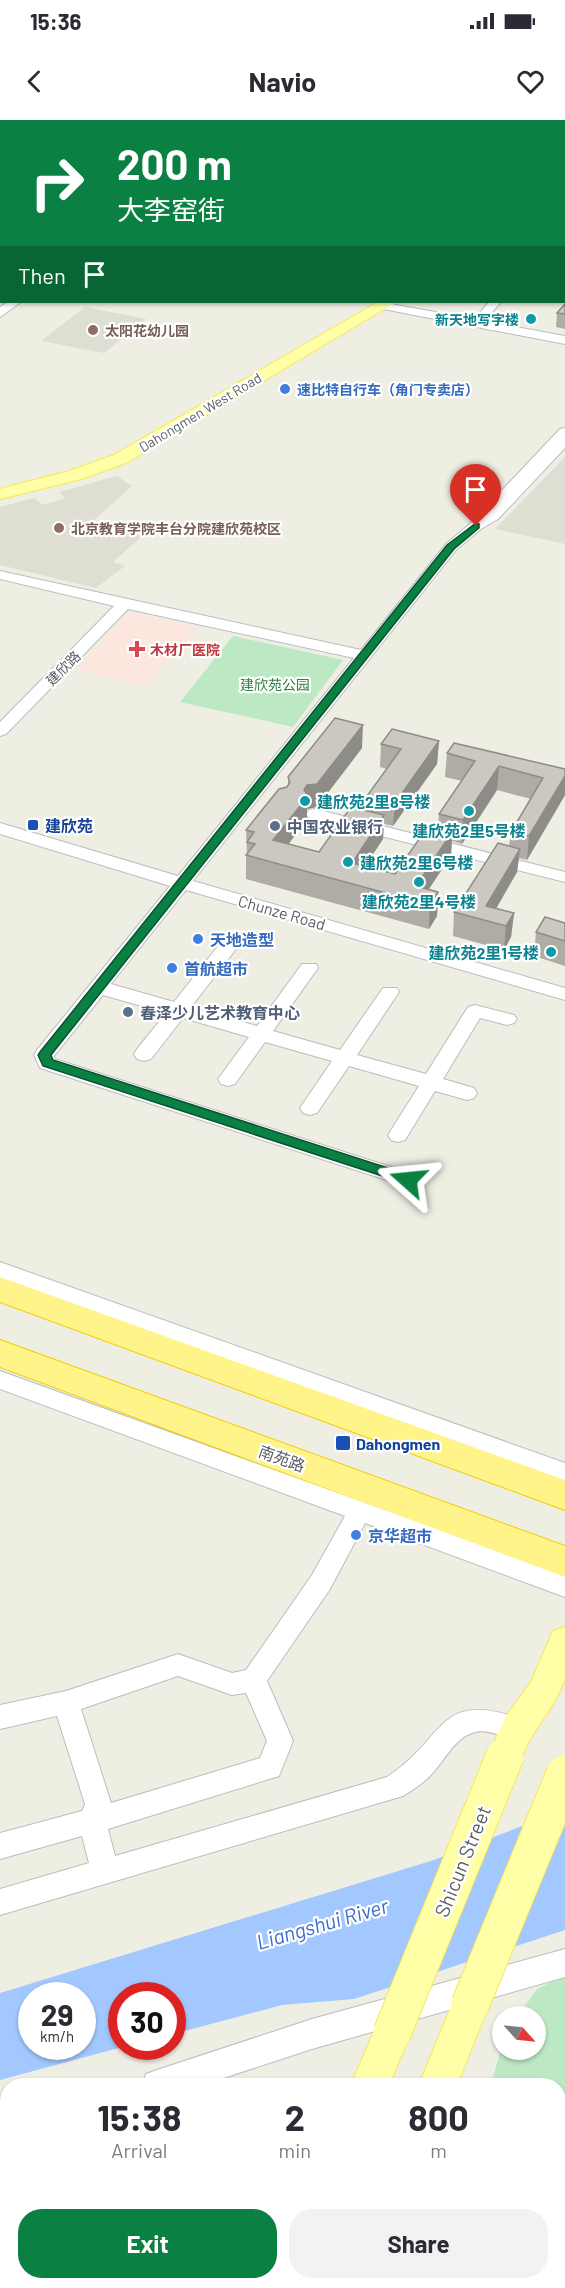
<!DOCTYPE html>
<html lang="en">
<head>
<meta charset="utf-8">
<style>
  body { margin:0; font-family:Barlow,"Noto Sans SC",sans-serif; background:#f2f2f3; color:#2b2b33; height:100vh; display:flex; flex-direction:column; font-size:22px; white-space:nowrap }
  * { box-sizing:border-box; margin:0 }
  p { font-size:20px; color:#7c7c81 }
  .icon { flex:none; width:33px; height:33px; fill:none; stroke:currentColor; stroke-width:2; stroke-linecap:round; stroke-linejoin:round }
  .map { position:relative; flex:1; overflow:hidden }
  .drawer { position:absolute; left:0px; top:1958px; width:566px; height:212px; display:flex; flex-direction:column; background:#fff; border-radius:24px 24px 0 0; box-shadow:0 2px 4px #0004 }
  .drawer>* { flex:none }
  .top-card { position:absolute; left:0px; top:0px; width:566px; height:183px; box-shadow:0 2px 4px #0004; background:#0b8043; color:#fff; overflow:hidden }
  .needle { width:39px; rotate:117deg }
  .tools { position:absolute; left:492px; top:1886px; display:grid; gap:12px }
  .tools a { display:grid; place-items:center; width:54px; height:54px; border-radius:50%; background:#fff; box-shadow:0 2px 4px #0004; font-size:30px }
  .speed { position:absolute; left:18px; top:1862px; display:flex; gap:12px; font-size:30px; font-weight:700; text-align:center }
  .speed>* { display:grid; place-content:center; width:78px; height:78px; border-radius:50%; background:#fff; box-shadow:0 2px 4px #0004; line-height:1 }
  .speed small { font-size:15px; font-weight:400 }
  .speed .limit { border:9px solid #d22; background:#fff; color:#111 }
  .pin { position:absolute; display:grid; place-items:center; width:51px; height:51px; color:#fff; margin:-62px -26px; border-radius:50% 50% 50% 0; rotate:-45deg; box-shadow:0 0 6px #0007 }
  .pin .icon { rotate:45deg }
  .me { position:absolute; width:66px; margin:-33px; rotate:288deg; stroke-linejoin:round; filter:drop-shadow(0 0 4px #0008) }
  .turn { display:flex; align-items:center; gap:21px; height:126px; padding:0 18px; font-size:27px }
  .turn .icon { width:78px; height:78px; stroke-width:2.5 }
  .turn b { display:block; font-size:42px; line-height:51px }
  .then { display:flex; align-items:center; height:57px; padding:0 18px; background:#0003; gap:12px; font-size:22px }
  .eta { display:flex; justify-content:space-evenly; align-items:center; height:102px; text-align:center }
  .eta b { font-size:36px; font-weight:700; line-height:42px }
  .button { display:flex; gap:12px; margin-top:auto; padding:12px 18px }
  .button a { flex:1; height:69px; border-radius:24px; background:#0b8043; color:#fff; font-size:24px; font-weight:700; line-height:69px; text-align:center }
  .button a+a { background:#f2f2f3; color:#2b2b33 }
  .status { display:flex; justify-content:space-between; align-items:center; height:42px; padding:0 30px; background:#fff; direction:ltr }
  .status svg { height:16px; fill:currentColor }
  header { display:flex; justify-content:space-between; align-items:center; height:78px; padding:0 18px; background:#fff; font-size:27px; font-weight:700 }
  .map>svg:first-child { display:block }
  .education { fill:#dfded2 }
  .medical { fill:#fde6de }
  .green { fill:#bde8c4 }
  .water { fill:#a3c8ff; fill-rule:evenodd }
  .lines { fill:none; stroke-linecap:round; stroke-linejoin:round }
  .minor-casing { stroke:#bbbcc3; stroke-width:2 }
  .major-casing { stroke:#fbe650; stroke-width:2 }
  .highway-casing { stroke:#f2cc00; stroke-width:2 }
  .minor { fill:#fff; fill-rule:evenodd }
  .major { fill:#ffffa8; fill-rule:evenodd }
  .highway { fill:#fff48a; fill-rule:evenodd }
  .major-bridge-casing { stroke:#fbe650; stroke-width:39; stroke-linecap:butt }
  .major-bridge { stroke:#ffffa8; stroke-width:37 }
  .wall { fill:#aeaca5 }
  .shaded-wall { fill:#8d8c86 }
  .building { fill:#cac8c0; stroke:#8d8c86; stroke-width:1.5 }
  .route { fill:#0b8043; stroke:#07532c; stroke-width:1.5 }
  .culture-dot { fill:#0f9aa8; stroke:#fff; stroke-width:2 }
  .education-dot { fill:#8d6e63; stroke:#fff; stroke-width:2 }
  .shop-dot { fill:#3f7fe0; stroke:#fff; stroke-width:2 }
  .health-dot { fill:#e0444e; stroke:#fff; stroke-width:2 }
  .transit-dot { fill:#1a4fb4; stroke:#fff; stroke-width:2 }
  .service-dot { fill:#5c6f8a; stroke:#fff; stroke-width:2 }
  .labels { text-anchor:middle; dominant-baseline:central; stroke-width:4.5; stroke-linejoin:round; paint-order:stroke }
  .far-culture-label { font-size:14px; font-weight:bold; fill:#0d838f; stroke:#fff; text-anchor:end }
  .far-education-label { font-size:14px; font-weight:bold; fill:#785e54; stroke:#fff; text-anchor:start }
  .far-shop-label { font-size:14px; font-weight:bold; fill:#366cbe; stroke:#fff; text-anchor:start }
  .far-street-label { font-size:14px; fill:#5b5e65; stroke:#fff }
  .far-health-label { font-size:14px; font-weight:bold; fill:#be3a42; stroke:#fff; text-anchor:start }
  .far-park-label { font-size:14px; fill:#2e823f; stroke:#fff }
  .culture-label { font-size:16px; font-weight:bold; fill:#0d838f; stroke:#fff; text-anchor:start }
  .transit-label { font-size:16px; font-weight:bold; fill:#164399; stroke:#fff; text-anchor:start }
  .service-label { font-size:16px; font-weight:bold; fill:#4e5e75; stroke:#fff; text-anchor:start }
  .street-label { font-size:16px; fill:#5b5e65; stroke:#fff }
  .shop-label { font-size:16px; font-weight:bold; fill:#366cbe; stroke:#fff; text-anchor:start }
  .near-street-label { font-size:20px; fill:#5b5e65; stroke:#fff }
  .near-water-label { font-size:21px; font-style:italic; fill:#3d6ccb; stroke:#fff }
</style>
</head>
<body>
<div class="status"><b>15:36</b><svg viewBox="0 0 49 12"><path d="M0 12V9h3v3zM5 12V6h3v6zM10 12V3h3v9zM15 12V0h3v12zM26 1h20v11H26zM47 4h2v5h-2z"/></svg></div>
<header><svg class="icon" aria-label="back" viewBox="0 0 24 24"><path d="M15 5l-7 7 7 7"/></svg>Navio<svg class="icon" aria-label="heart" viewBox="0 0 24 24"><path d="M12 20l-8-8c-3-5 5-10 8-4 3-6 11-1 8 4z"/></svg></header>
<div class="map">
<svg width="565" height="2168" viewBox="0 0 565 2168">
  <rect width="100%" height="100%" fill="#efeee3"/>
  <path class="education" d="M85,187L146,199L104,233L41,221Z
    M565,337V424L495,409Z
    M117,356L132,366L92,402L143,415L113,442L125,446L96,468L0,445V387L34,378L43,385L65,378L59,372Z"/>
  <path class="medical" d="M132,492L198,508L144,566L76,549Z"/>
  <path class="green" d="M233,516L343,540L293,607L180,582Z
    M565,1855V1988L558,1985V1965H505L492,1960L502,1927L536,1929V1896H517L537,1869Z"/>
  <path class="water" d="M565,1687V1810L354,1879L282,1885L173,1914L172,1875H122V1926H126L0,1960V1873L434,1740L543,1698ZM32,1875H82V1926H32Z"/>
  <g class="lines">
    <defs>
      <path id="minor" d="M380,0H390L391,2H381Z
        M478,0H489L477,2Z
        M564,47H565V53H564Z
        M564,159L565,160V168L564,167Z
        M8,182H21L0,197V187Z
        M379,182L475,199L489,182H501L484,201L565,216V224L383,189L379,188Z
        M565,308V328L498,399L481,409L456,430L193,761L565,868V880L186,770L111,864L174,882L222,821H236L238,825L236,829L191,887L257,906L302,844H316L318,848L273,911L340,930L383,868H397L399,872L357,935L426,954L468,887L475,885L514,895L517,899L514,903L507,905L480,898L443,959L474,968L477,973L474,978L467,980L435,971L405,1020L398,1022L391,1020L388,1015L419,966L349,946L317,993L310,995L303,993L300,988L332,941L265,922L235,964L228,966L221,964L218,959L249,917L183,898L151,939L144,941L137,939L134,934L137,929L166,893L103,875L54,936L55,939L416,1055L419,1060L416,1065L409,1067L402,1065L40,948L34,935L37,930L170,766L0,714V703L178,756L354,538L128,489L6,614L0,616V602L114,486L0,459V451L361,530L446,424L471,403L560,309Z
        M315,689L565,752V762L309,698L306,694L309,690Z
        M0,1142L565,1343V1363L0,1158Z
        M0,1251L565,1455V1477L365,1403L330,1469L267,1561L293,1621L279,1656L108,1709L115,1736L387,1657C448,1618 436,1567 526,1601L530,1609L526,1617C508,1624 491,1606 472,1613C454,1619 443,1643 430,1656C422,1664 413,1670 403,1676L0,1795V1769L89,1743L82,1716L0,1739V1713L82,1691L85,1684L57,1596L0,1609V1585L66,1571L178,1534L232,1553L246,1550L312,1455L345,1396L0,1269ZM178,1556L232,1575L246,1573L267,1621L260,1638L111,1683L81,1589Z
        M565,1829V1857L312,1929L202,1965H142L146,1954L157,1950L312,1899Z
        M8,1996V2026L0,2029V1999Z"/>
      <path id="major" d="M0,44H2V52H0Z
        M564,143L565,144V154L564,153Z
        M378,182H396L126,343L81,359L0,379V369L69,351L114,335Z
        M565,1507V1559L555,1581L530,1619L517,1647L505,1651L493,1647L488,1636L505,1598L531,1562L553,1511Z
        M470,1867L483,1872L489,1885L457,1965H419L457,1872Z
        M392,1894L405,1900L411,1913L389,1965H351L379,1900Z
        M266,2162H306L304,2168H264Z
        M337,2162H378L376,2168H335Z"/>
      <path id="highway" d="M0,1157L565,1360V1390L0,1182Z
        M0,1220L565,1426V1457L0,1247Z"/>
    </defs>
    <use href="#minor" class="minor-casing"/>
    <use href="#major" class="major-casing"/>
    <use href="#highway" class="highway-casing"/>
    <use href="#minor" class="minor"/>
    <use href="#major" class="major"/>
    <use href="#highway" class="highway"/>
    <defs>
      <path id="major-bridge" d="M470,1885L565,1654
        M392,1913L505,1636"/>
    </defs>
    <use href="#major-bridge" class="major-bridge-casing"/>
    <use href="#major-bridge" class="major-bridge"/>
  </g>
  <path class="wall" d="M565,184V209L556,207L557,193Z
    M439,621L437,644L393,706L384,704L383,719L365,746L395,754L438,709L439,694L462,661L445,657L447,633L565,649V675L527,740L519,738L517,752L496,788L514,793L511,817L504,830L453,816L454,792L509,726L511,712L531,679L497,670L462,724L452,721L451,736L428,770L438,772L437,796L429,809L246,759V735L247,734L246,710L287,667L288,665V657L362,628L317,687L307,689V699L288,724L319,732L366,691L367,676L387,649L380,647L381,624Z
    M565,803V846L534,836L536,812Z"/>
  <path class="shaded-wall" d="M363,605L362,628L317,687L307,689V699L274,744L273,720L304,670L307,665Z
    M439,621L437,644L393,706L395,683Z
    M499,646L497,670L462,724L463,700Z
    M565,656V675L527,740L529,716Z
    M384,695L383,719L353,764L352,743Z
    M452,712L451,736L420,782L416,766Z
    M520,729L517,752L489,801L486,786Z
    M438,772L437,796L429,809L430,785Z
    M514,793L511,817L504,830L506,806Z"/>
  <path class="building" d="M565,184V194L557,193Z
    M335,598L363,605L317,664L307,665L304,670L308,676L273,720L319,732L351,687L384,695L352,743L395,754L428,706L452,712L416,766L438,772L430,785L246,735L255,724L247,722L254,712L246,710L279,669L287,667L290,662L288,657Z
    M392,609L439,621L395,683L367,676L401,629L381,624Z
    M454,623L565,649V656L529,716L511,712L543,658L499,646L463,700L439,694L475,641L447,633Z
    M498,723L520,729L486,786L514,793L506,806L454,792Z
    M545,797L565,803V821L536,812Z"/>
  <path class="route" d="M476,403L479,404V408L454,429L51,935L53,940L413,1056L415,1060L413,1063H404L43,946L38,935L40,932L447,425Z"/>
  <g class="culture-dot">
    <circle cx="531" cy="199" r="6"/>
    <circle cx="305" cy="681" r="6"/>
    <circle cx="469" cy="691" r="6"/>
    <circle cx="348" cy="742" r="6"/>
    <circle cx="419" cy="762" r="6"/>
    <circle cx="551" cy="832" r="6"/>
  </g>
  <g class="education-dot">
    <circle cx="93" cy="210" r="6"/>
    <circle cx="59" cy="408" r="6"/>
  </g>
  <g class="shop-dot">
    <circle cx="285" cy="269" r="6"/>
    <circle cx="198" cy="819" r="6"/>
    <circle cx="172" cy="848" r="6"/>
    <circle cx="356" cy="1415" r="6"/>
  </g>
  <path class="health-dot" d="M134 520h6v6h6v6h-6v6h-6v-6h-6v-6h6z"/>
  <g class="transit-dot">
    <rect x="27" y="699" width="12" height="12" rx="3"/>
    <rect x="335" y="1315" width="16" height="16" rx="3"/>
  </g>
  <g class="service-dot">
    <circle cx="275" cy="706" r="6"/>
    <circle cx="128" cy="892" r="6"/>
  </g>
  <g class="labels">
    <g class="far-culture-label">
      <text x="519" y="199">新天地写字楼</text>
    </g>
    <g class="far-education-label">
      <text x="105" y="210">太阳花幼儿园</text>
      <text x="71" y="408">北京教育学院丰台分院建欣苑校区</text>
    </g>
    <g class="far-shop-label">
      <text x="297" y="269">速比特自行车（角门专卖店）</text>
    </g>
    <g class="far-street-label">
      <text transform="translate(200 292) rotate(-31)">Dahongmen West Road</text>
      <text transform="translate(63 548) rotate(-45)">建欣路</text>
    </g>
    <g class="far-health-label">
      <text x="150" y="529">木材厂医院</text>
    </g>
    <g class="far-park-label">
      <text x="275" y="564">建欣苑公园</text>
    </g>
    <g class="culture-label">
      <text x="317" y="681">建欣苑2里8号楼</text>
      <text x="469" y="710" text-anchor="middle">建欣苑2里5号楼</text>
      <text x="360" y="742">建欣苑2里6号楼</text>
      <text x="419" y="781" text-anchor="middle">建欣苑2里4号楼</text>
      <text x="539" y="832" text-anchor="end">建欣苑2里1号楼</text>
    </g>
    <g class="transit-label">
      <text x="45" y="705">建欣苑</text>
      <text x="356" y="1323">Dahongmen</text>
    </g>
    <g class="service-label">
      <text x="287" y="706">中国农业银行</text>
      <text x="140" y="892">春泽少儿艺术教育中心</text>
    </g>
    <g class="street-label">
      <text transform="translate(282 792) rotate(16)">Chunze Road</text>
      <text transform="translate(282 1338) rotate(20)">南苑路</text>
    </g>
    <g class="shop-label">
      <text x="210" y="819">天地造型</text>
      <text x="184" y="848">首航超市</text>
      <text x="368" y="1415">京华超市</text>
    </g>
    <g class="near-street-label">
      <text transform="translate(462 1741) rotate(-68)">Shicun Street</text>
    </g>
    <g class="near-water-label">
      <text transform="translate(322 1803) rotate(-16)">Liangshui River</text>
    </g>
  </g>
</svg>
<div class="tools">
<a><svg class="needle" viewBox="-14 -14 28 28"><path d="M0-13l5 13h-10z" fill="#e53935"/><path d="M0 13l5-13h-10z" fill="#7c7c81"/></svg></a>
</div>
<div class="speed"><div>29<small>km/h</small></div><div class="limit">30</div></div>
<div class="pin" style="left:476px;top:406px;background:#d93025"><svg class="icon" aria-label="arrive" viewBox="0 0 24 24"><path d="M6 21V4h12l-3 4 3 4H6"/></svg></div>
<svg class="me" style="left:408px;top:1060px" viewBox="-20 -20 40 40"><path d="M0-17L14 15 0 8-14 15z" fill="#0b8043" stroke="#fff" stroke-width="4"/></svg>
<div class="top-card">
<div class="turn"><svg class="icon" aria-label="right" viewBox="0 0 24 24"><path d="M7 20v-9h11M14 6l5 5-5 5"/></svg><div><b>200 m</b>大李窑街</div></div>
<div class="then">Then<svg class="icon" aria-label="arrive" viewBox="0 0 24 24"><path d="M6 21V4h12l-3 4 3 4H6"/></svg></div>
</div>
<section class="drawer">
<div class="eta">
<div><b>15:38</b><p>Arrival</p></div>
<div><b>2</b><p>min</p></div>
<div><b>800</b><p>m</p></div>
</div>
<div class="button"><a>Exit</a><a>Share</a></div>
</section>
</div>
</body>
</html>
